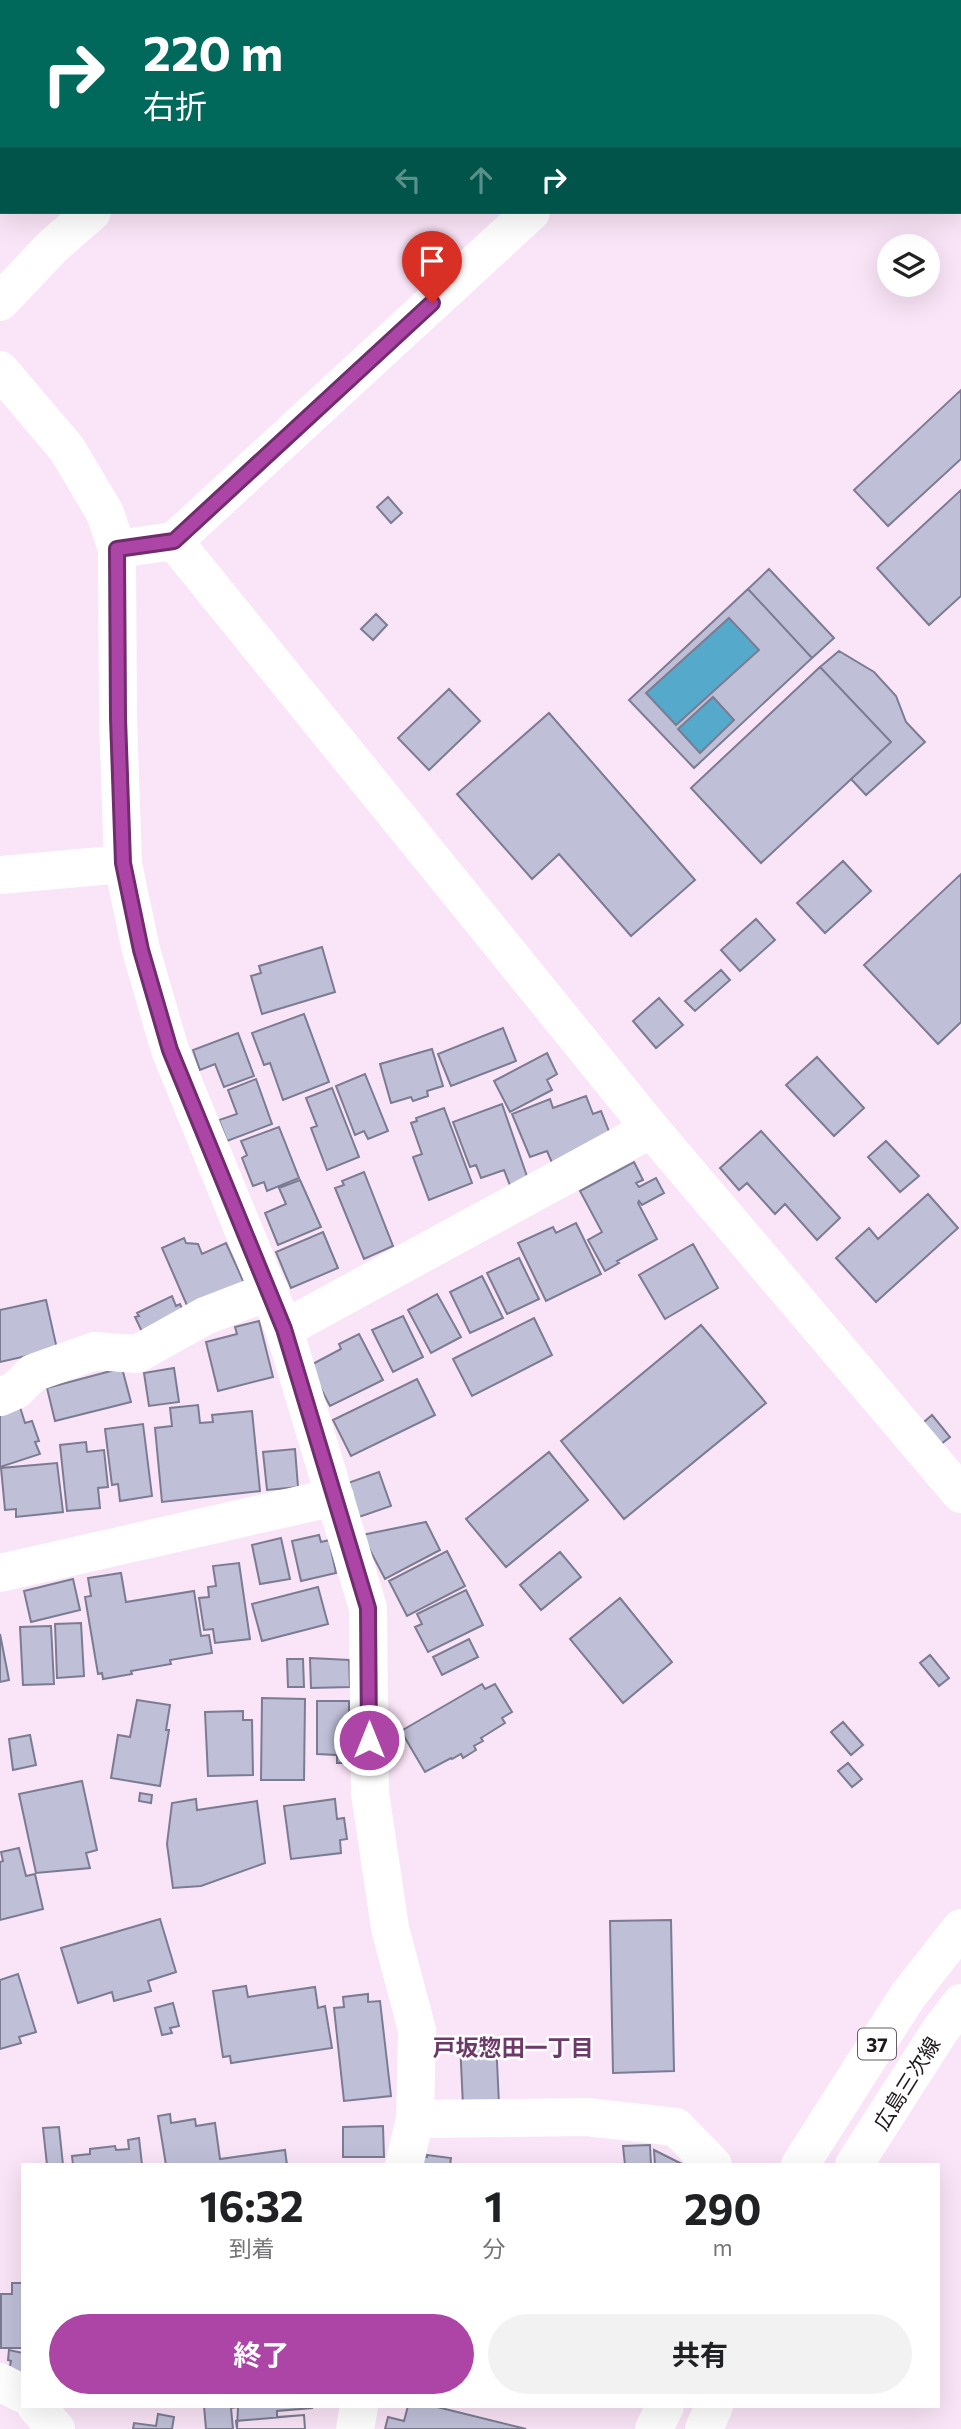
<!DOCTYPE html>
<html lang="ja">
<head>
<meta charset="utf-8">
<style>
  body { margin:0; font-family:Commissioner,"Noto Sans JP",sans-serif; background:#f2f2f2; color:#202124; height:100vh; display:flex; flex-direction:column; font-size:26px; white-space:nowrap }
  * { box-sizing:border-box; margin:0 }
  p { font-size:23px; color:#757577 }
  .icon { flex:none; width:38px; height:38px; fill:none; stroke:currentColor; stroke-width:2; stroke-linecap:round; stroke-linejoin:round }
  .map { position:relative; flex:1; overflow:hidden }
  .sheet { position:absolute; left:21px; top:2163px; width:919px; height:245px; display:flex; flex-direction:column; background:#fff; border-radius:0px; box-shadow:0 7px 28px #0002 }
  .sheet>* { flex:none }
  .banner { position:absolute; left:0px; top:0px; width:962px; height:214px; box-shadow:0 7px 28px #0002; background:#00695c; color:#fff; overflow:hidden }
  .controls { position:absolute; left:877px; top:234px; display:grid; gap:14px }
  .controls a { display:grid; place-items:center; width:63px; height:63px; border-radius:50%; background:#fff; box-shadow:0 7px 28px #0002; font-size:35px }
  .pin { position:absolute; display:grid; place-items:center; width:60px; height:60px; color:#fff; margin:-72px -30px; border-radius:50% 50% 50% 0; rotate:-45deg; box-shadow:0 0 7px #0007 }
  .pin .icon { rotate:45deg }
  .me { position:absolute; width:77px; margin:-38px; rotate:0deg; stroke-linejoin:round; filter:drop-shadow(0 0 5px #0008) }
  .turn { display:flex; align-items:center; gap:24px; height:147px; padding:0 28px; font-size:32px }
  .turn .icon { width:91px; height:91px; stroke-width:2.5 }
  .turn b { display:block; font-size:49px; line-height:60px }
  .lanes { display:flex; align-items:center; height:66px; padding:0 28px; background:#0003; justify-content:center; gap:35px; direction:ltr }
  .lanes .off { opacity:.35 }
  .eta { display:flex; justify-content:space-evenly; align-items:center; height:119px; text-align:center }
  .eta b { font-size:42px; font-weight:700; line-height:49px }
  .action { display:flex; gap:14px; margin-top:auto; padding:14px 28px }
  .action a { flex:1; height:80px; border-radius:42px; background:#ad45a7; color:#fff; font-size:28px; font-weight:700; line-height:80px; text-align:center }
  .action a+a { background:#f2f2f2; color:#202124 }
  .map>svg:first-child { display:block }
  .water { fill:#55a9cb }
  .building { fill:#bfc0d8; stroke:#7b7b92; stroke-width:2; fill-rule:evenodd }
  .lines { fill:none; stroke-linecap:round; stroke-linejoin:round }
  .minor { stroke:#fff; stroke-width:38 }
  .major { stroke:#fff; stroke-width:38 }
  .route-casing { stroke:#702d6d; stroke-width:18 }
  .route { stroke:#ad45a7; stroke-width:12 }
  .labels { text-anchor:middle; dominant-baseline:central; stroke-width:5; stroke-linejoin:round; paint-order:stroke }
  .shield { fill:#fff; stroke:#645e63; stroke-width:2 }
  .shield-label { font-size:19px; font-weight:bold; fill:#211920 }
  .street-label { font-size:21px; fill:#211920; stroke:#fff }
  .neighbourhood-label { font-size:23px; font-weight:bold; fill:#6d3969; stroke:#fff }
</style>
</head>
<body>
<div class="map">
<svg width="961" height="2429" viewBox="0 0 961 2429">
  <rect width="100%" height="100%" fill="#fae4f7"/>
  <path class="water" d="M729,618L759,650L676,725L646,693Z
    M713,697L734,720L700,753L678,729Z"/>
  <path class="building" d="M0,75L2,77V174L0,175Z
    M961,390V459L888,526L854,490Z
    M961,490V596L929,625L877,568Z
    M388,497L402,513L391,523L377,507Z
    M769,569L834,638L812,658L748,589Z
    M748,589L812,658L694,768L629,700ZM729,618L759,650L676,725L646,693ZM713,697L734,720L700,753L678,729Z
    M376,614L387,625L373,640L361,629Z
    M839,651L874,672L896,696L906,722L925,742L866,795L851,779L891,742L820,667Z
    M820,667L891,742L761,863L691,788Z
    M449,689L480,721L429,770L398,738Z
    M549,713L695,880L631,936L559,854L532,879L457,794Z
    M843,861L871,891L825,933L797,903Z
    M961,874V1022L938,1044L864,965Z
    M756,919L775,940L740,971L721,950Z
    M322,947L335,992L262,1014L251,976L261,973L259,966Z
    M721,970L730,980L695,1011L685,1001Z
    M659,998L683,1025L656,1048L633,1021Z
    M304,1014L329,1082L283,1100L270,1063L264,1065L252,1033Z
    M503,1028L516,1061L451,1086L438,1054Z
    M238,1033L254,1076L224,1087L215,1064L200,1070L193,1050Z
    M432,1049L443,1086L427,1091L428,1096L413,1101L411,1097L391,1103L380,1064Z
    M547,1053L557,1074L547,1080L552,1090L510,1112L494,1081Z
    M817,1057L864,1108L834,1136L786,1085Z
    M365,1074L388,1131L368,1139L364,1131L355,1135L336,1086Z
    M256,1079L272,1124L227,1141L219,1120L237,1114L228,1090Z
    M332,1088L359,1157L327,1170L311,1128L317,1126L306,1098Z
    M586,1096L593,1114L601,1111L612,1139L553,1165L547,1151L530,1157L512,1114L550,1099L553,1108Z
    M502,1104L529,1182L511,1188L504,1170L481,1178L476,1165L470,1167L453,1122Z
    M444,1108L472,1183L429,1200L413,1157L422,1154L411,1123L417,1121L416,1118Z
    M279,1127L299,1178L267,1191L264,1182L253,1186L242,1158L247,1155L241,1141Z
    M761,1131L840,1218L817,1240L785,1204L775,1214L747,1183L739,1190L720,1168Z
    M886,1141L919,1176L900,1192L868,1157Z
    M634,1162L643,1180L636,1183L639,1187L656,1178L664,1193L642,1205L639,1201L638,1203L657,1239L617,1261L619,1263L605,1271L588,1240L602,1232L580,1191Z
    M364,1172L393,1246L364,1259L335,1188L344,1185L342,1181Z
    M300,1180L321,1227L278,1245L265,1213L286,1204L279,1188Z
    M928,1194L958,1228L876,1302L836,1258L869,1228L878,1239Z
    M576,1223L601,1274L546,1301L518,1243L553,1227L556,1233Z
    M323,1232L338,1268L291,1288L276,1252Z
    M184,1238L186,1243L198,1244L202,1254L226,1243L245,1285L189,1310L162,1248Z
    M693,1244L718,1288L665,1319L639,1275Z
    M519,1258L539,1299L507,1314L487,1273Z
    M482,1276L503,1318L470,1333L450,1292Z
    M437,1294L461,1337L431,1353L408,1310Z
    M172,1296L176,1306L180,1304L186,1317L145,1338L135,1317L139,1316L137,1313Z
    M46,1300L57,1349L0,1362V1310Z
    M403,1316L423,1357L393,1372L372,1330Z
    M534,1318L552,1355L472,1396L453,1359Z
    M259,1321L273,1377L218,1391L206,1342L237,1334L235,1327Z
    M701,1325L766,1403L624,1519L561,1441Z
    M359,1334L383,1380L330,1406L309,1366L341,1349L339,1344Z
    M122,1368L131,1402L55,1421L47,1388Z
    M174,1368L179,1402L149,1406L144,1373Z
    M417,1379L435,1415L351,1456L333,1420Z
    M19,1404L25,1423L32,1421L39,1441L35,1442L40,1454L0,1467V1410Z
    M198,1405L200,1423L213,1422L212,1415L252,1411L260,1491L162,1502L155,1428L172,1426L170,1408Z
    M932,1415L950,1437L936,1448L918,1427Z
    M143,1424L152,1496L120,1501L118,1484L112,1485L105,1429Z
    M86,1442L87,1452L104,1450L108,1487L98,1488L100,1508L67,1511L60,1445Z
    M295,1449L298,1487L267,1490L263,1452Z
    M549,1452L588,1500L506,1567L466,1519Z
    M57,1463L63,1512L16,1517V1509L5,1510L1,1468Z
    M379,1472L391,1506L356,1518L345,1484Z
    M426,1522L440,1550L385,1579L362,1535Z
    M319,1535L321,1542L329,1540L336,1573L301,1581L292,1541Z
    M281,1538L290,1579L260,1584L252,1545Z
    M447,1551L465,1586L407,1616L389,1581Z
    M560,1552L581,1577L541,1610L520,1585Z
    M239,1563L250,1639L215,1643L213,1629L204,1630L199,1598L209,1597L208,1587L216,1586L213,1566Z
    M121,1573L126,1602L194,1591L201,1636L209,1635L212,1653L170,1660L171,1664L131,1671L132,1674L103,1679L102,1673L98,1674L85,1597L91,1596L88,1578Z
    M73,1579L80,1610L31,1622L24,1591Z
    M318,1587L328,1624L262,1641L252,1604Z
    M466,1590L483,1625L428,1652L415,1627L422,1624L417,1614Z
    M620,1598L672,1662L623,1703L570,1639Z
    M81,1623L84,1676L57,1678L55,1624Z
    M51,1626L54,1684L23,1685L20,1627Z
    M0,1634L9,1680L0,1682Z
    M469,1639L478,1657L442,1675L433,1657Z
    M930,1655L949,1678L939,1686L920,1663Z
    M310,1658L349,1660L350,1687L311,1688Z
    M287,1659H303L304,1687H288Z
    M482,1684L485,1689L495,1684L512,1712L502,1718L505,1723L481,1738L483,1741L474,1746L476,1750L463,1758L461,1754L452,1759L451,1758L425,1772L401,1731Z
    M262,1698L305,1699L304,1780H261Z
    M137,1700L170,1705L166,1730H169L160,1786L111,1778L118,1735L130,1737Z
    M317,1701H349V1763H337V1755L317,1754Z
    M243,1711V1720H252L253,1775L208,1776L205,1712Z
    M843,1722L863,1745L851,1755L831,1732Z
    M30,1735L36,1765L13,1770L9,1739Z
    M848,1763L862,1779L852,1787L838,1771Z
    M82,1781L97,1850L86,1853L90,1868L36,1873L19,1794Z
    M140,1793L152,1795L151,1803L139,1801Z
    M196,1799L197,1810L257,1801L265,1863L201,1886L173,1888L167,1844L172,1803Z
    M335,1799L337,1819L344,1818L347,1839L340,1840L341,1853L291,1859L284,1806Z
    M19,1848L26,1876L35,1874L43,1909L0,1920V1862L3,1861L1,1852Z
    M160,1919L176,1972L148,1981L151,1991L114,2001L112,1992L78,2003L61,1948Z
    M671,1920L674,2071L613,2073L610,1921Z
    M18,1974L36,2032L19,2037L21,2043L0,2049V1980Z
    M246,1986L248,1997L315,1987L318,2008L325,2006L332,2048L231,2063L230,2056L223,2057L213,1991Z
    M368,1994V2002L380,2001L391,2096L344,2101L334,2008L344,2007L343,1997Z
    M173,2003L179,2026L170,2028L172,2033L162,2035L155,2008Z
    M496,2041L499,2104L463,2106L460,2042Z
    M170,2114L171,2123L195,2119L196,2126L215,2123L220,2159L285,2150L287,2165H166L158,2116Z
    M383,2126L384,2157H343V2127Z
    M59,2127L63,2165H47L43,2128Z
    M139,2138L142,2165H73L72,2156L90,2154V2149L115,2146L116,2150L129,2149L128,2140Z
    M650,2145L651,2165H625L623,2146Z
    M654,2150L684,2165H655Z
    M427,2155L451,2158L450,2165H421L422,2156L427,2157Z
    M12,2283H23V2348H1V2294H12Z
    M9,2350L23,2353V2378L8,2375L11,2361L8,2360Z
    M204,2406H312V2408L277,2411V2417L304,2415L305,2429H237L238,2407L231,2408L233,2429H206Z
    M408,2406H433L526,2429H385L388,2417L404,2421Z
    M158,2414L174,2417L172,2429H133L134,2423L156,2426Z
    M304,2415L305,2429H237L236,2421Z"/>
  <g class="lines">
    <path class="minor" d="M90,0L91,2
      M334,2L336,0
      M760,2L761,0
      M0,302L53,246L92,212
      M0,370L67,449L105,513L117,549L118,718L123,864L141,950L170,1050L284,1329L368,1608L370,1793L390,1928L417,2030L415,2119L404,2165
      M174,541L651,1129L961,1494
      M117,549L174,541L531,212
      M0,875L123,864
      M284,1329L651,1129
      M0,1397L16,1390L33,1373L95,1351L137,1354L205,1316L270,1291
      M0,1573L335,1497
      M415,2119L587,2117L676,2127L713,2165
      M0,2382L23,2394
      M36,2406L56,2429
      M355,2429L359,2406"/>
    <path class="major" d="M800,2165L907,1997L961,1928
      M854,2165L941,2029L961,2003
      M654,2429L665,2406
      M704,2429L714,2406"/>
  </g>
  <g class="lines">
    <defs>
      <path id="route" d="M369,1740L368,1608L284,1329L170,1050L141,950L123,863L118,718L117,549L174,541L432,303"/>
    </defs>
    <use href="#route" class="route-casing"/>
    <use href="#route" class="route"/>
  </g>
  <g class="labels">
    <rect class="shield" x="858" y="2028.5" width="38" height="31" rx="5"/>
    <g class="shield-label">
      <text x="877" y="2044">37</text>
    </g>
    <g class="street-label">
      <text transform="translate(906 2083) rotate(-58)">広島三次線</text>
    </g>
    <g class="neighbourhood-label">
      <text x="513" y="2047">戸坂惣田一丁目</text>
    </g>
  </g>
</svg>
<div class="controls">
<a><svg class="icon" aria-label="layers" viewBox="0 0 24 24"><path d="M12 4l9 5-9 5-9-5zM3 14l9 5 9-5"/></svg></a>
</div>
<div class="pin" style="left:432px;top:303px;background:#d93025"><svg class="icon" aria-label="arrive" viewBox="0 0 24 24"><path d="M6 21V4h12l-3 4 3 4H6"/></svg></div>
<svg class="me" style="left:369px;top:1740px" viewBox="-20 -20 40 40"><circle r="17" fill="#ad45a7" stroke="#fff" stroke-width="3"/><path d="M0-11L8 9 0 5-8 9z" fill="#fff"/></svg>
<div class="banner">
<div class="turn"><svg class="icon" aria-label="right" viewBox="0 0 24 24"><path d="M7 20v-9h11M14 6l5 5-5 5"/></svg><div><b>220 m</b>右折</div></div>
<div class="lanes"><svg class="icon off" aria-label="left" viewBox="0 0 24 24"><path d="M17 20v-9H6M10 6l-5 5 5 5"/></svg><svg class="icon off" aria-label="ahead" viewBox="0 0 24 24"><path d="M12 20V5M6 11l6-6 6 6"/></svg><svg class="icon" aria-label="right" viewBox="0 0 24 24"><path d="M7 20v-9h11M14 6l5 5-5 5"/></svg></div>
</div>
<section class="sheet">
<div class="eta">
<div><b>16:32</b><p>到着</p></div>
<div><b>1</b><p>分</p></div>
<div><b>290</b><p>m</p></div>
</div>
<div class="action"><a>終了</a><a>共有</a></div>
</section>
</div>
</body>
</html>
